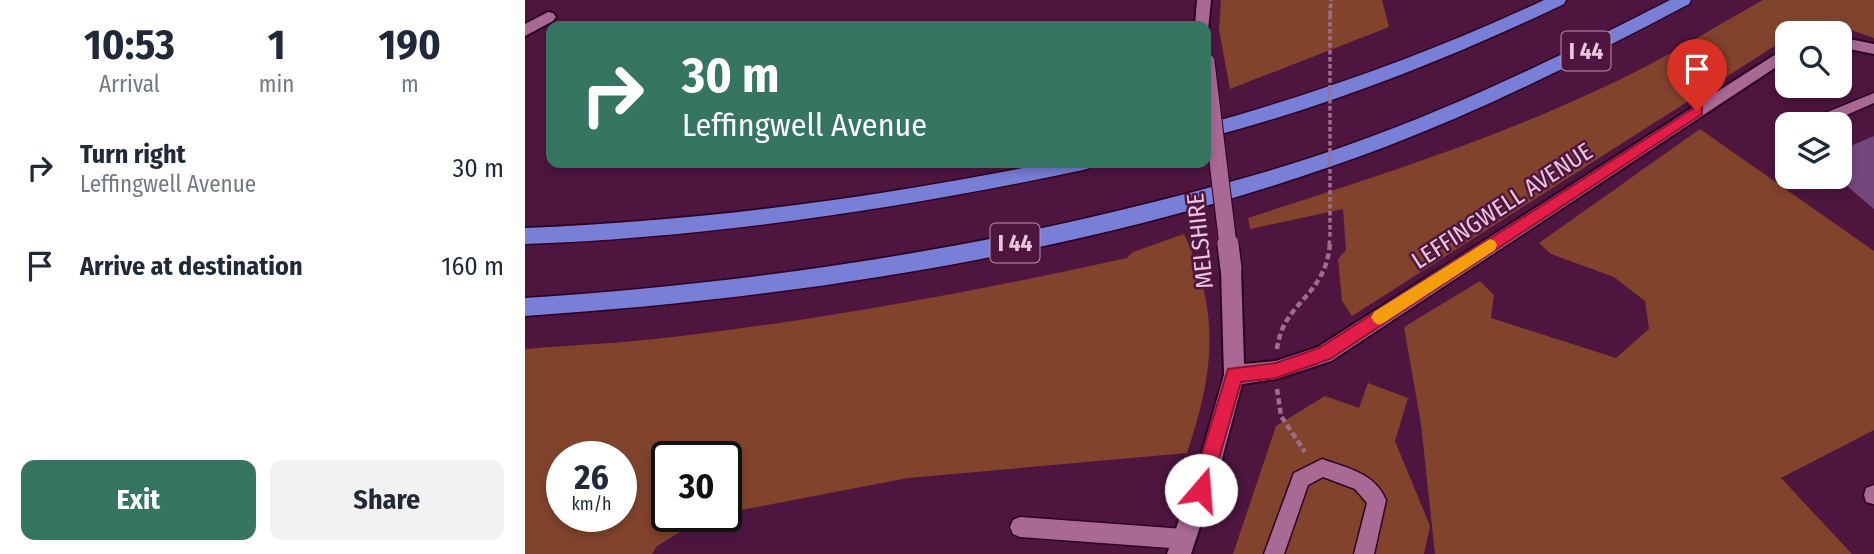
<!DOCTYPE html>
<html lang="en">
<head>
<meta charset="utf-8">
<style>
  body { margin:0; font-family:"Fira Sans Condensed",sans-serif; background:#f2f2f3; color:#1f2937; height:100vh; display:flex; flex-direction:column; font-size:26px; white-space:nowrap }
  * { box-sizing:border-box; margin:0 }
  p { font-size:23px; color:#747a83 }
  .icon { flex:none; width:38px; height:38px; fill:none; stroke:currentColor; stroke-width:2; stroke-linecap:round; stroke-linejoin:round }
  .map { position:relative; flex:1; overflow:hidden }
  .side { display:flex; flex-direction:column; background:#fff; width:525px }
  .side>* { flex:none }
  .hud { position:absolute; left:21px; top:21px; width:665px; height:147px; border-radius:14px; box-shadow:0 4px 10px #0003; background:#367562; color:#fff; overflow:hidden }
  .controls { position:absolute; left:1250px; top:21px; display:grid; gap:14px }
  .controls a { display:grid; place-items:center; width:77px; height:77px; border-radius:14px; background:#fff; box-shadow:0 4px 10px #0003; font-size:35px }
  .speed { position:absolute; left:21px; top:441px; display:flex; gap:14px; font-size:35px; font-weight:700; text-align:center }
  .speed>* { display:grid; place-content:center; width:91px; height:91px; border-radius:50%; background:#fff; box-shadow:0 4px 10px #0003; line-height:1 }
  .speed small { font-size:18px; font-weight:400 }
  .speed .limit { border:4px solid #111; border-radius:10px; background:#fff; color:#111 }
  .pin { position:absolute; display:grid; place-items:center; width:60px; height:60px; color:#fff; margin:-72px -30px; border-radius:50% 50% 50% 0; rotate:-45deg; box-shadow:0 0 7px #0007 }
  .pin .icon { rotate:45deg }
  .me { position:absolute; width:77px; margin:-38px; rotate:18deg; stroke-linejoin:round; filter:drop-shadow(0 0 5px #0008) }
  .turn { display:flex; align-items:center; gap:24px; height:147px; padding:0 21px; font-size:32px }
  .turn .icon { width:91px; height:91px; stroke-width:2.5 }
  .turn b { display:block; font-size:49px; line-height:60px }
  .eta { display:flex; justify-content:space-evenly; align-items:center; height:119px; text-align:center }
  .eta b { font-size:42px; font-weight:700; line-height:49px }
  .action { display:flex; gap:14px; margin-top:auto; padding:14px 21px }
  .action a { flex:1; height:80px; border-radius:14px; background:#367562; color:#fff; font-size:28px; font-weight:700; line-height:80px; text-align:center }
  .action a+a { background:#f2f2f3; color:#1f2937 }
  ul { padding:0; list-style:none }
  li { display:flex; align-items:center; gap:21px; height:98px; padding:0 21px }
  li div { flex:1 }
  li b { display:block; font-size:26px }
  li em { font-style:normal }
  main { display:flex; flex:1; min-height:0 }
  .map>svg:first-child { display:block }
  .green { fill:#82432d; fill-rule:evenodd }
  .building { fill:#74487f }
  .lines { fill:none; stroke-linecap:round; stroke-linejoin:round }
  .service-casing { stroke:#2d0323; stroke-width:3 }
  .minor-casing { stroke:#2d0323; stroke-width:4 }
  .motorway-casing { stroke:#2d0323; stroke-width:3 }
  .path-far1 { stroke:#9c6d8e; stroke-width:3.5; stroke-dasharray:4.5 2.5; stroke-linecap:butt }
  .path { stroke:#9c6d8e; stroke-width:4.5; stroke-dasharray:6 3.5; stroke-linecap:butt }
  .service { fill:#a96995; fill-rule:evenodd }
  .minor { fill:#a96995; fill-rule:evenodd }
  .motorway { fill:#797fd7; fill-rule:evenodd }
  .minor-bridge-far1-casing { stroke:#2d0323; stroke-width:19; stroke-linecap:butt }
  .minor-bridge-casing { stroke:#2d0323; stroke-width:24; stroke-linecap:butt }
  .path-bridge { stroke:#9c6d8e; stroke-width:3.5; stroke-dasharray:4.5 2.5; stroke-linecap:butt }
  .minor-bridge-far1 { stroke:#a96995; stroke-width:17 }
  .minor-bridge { stroke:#a96995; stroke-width:21 }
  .route { fill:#e11d48; stroke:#92132f; stroke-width:2 }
  .slow { fill:#f59e0b }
  .labels { text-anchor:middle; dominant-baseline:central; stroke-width:5; stroke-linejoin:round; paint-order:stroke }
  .shield { fill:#4e153f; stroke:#bb91ae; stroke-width:2 }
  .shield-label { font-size:23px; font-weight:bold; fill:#eac6dd }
  .street-label { font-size:24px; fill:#eac6dd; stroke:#4e153f }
</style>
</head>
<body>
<main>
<section class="side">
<div class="eta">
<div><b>10:53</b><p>Arrival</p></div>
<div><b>1</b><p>min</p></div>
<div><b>190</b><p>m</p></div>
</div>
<ul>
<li><svg class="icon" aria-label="right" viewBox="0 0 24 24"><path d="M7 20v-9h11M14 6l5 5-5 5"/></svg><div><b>Turn right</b><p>Leffingwell Avenue</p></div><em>30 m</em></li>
<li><svg class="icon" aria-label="arrive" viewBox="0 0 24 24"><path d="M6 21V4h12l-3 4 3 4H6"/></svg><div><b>Arrive at destination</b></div><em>160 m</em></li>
</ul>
<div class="action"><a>Exit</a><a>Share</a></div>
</section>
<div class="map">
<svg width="1349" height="554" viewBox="0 0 1349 554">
  <rect width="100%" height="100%" fill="#4e153f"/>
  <path class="green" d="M696,0H857L864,27L705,89L694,30Z
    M1238,0H1349V38L1323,29L1291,28L1262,33V38L827,316L817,301L813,259L821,250L818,209L725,229L723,218C843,179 965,141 1079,87C1134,62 1186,29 1238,0Z
    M1175,129L1349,251V430L1256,478L1327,554H910L896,424L879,327L955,281L969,295L966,318L1091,358L1124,329L1120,301L1089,277L1026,254L1014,243Z
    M659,234C696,314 689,372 662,453L383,478L201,513V457H142V516H185L178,518L132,546L127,554H0V349C49,345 99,343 148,337C301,319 452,291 602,258L608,252ZM37,457H96V516H37Z
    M843,383L883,398L870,441L905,526L899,554H708L751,426L800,396L834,408Z"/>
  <path class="building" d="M1349,136V209L1314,179V151Z"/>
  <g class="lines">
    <defs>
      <path id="service" d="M1349,93V103L1301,124H1281L1283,120Z
        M797,459C822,468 850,473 861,500L849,554H829L842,503L830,489L798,477L783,485L759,554H739L769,473Z
        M1349,485V504H1348L1341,502L1339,495L1341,488Z
        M495,517L659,529L666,532L669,539L666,546L659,549L495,537L488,534L485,527L488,520Z"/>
      <path id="minor" d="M672,0H686L683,30H681V26H670Z
        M23,12L28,13L31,17L28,21L0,36V24Z
        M1314,37L1349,44V54L1314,47Z
        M1262,47V60L806,361L751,379L717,384L695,466L666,554H642L673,466L699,375L696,269L699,263L706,261L713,263L716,269L719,364L751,361L793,347Z"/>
      <path id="motorway" d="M1019,0H1041L1039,4C924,59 804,106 681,138V124C797,92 910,51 1019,0Z
        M1145,0H1166L1164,4C1065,56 965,107 860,147C590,249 288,297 0,316V298C200,285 397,258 592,211C670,192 748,172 823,145C934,106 1040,54 1145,0Z
        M523,163H567L565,168L558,170C373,209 189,237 0,244V228C177,221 350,198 523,163Z"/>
    </defs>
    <use href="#service" class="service-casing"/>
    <use href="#minor" class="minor-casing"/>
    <use href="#motorway" class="motorway-casing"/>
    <path class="path-far1" d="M805,15L806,0
      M804,245L805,238"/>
    <path class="path" d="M752,349C758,301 800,298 805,244
      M752,389L756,416L780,452"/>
    <use href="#service" class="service"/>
    <use href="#minor" class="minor"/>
    <use href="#motorway" class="motorway"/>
    <defs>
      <path id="minor-bridge-far1" d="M681,62L703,245"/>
      <path id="minor-bridge" d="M703,244L706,269"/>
    </defs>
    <use href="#minor-bridge-far1" class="minor-bridge-far1-casing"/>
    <use href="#minor-bridge" class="minor-bridge-casing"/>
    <path class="path-bridge" d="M805,15V238"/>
    <use href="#minor-bridge-far1" class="minor-bridge-far1"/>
    <use href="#minor-bridge" class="minor-bridge"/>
  </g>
  <path class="route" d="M1172,106L1177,107V114L805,359L751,378L716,382L685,490L682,497L676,500L669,497L666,490L703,369L751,363L794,348Z"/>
  <path class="slow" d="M965,239L970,241L972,245L970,250L860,322L854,325L849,322L846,317L849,312Z"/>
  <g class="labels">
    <g class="shield">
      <rect x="1036.5" y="31.5" width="49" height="39" rx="5"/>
      <rect x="465.5" y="223.5" width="49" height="39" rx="5"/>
    </g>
    <g class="shield-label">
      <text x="1061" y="51">I 44</text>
      <text x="490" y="243">I 44</text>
    </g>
    <g class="street-label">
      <text transform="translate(977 206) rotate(-33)">LEFFINGWELL AVENUE</text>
      <text transform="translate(675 241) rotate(-96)">MELSHIRE</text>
    </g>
  </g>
</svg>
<div class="controls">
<a><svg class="icon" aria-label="search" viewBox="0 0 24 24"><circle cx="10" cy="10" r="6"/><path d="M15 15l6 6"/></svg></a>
<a><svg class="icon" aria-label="layers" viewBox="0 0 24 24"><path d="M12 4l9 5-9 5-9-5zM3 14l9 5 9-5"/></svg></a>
</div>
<div class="speed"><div>26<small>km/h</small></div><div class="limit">30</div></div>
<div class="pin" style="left:1172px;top:111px;background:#d93025"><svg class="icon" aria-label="arrive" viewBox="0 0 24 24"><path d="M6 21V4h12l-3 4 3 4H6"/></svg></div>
<svg class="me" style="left:676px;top:490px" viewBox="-20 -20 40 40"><circle r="19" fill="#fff"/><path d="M0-13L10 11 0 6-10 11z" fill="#e11d48"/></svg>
<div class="hud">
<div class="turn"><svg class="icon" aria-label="right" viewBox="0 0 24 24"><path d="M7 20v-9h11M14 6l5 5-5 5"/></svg><div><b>30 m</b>Leffingwell Avenue</div></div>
</div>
</div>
</main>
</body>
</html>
